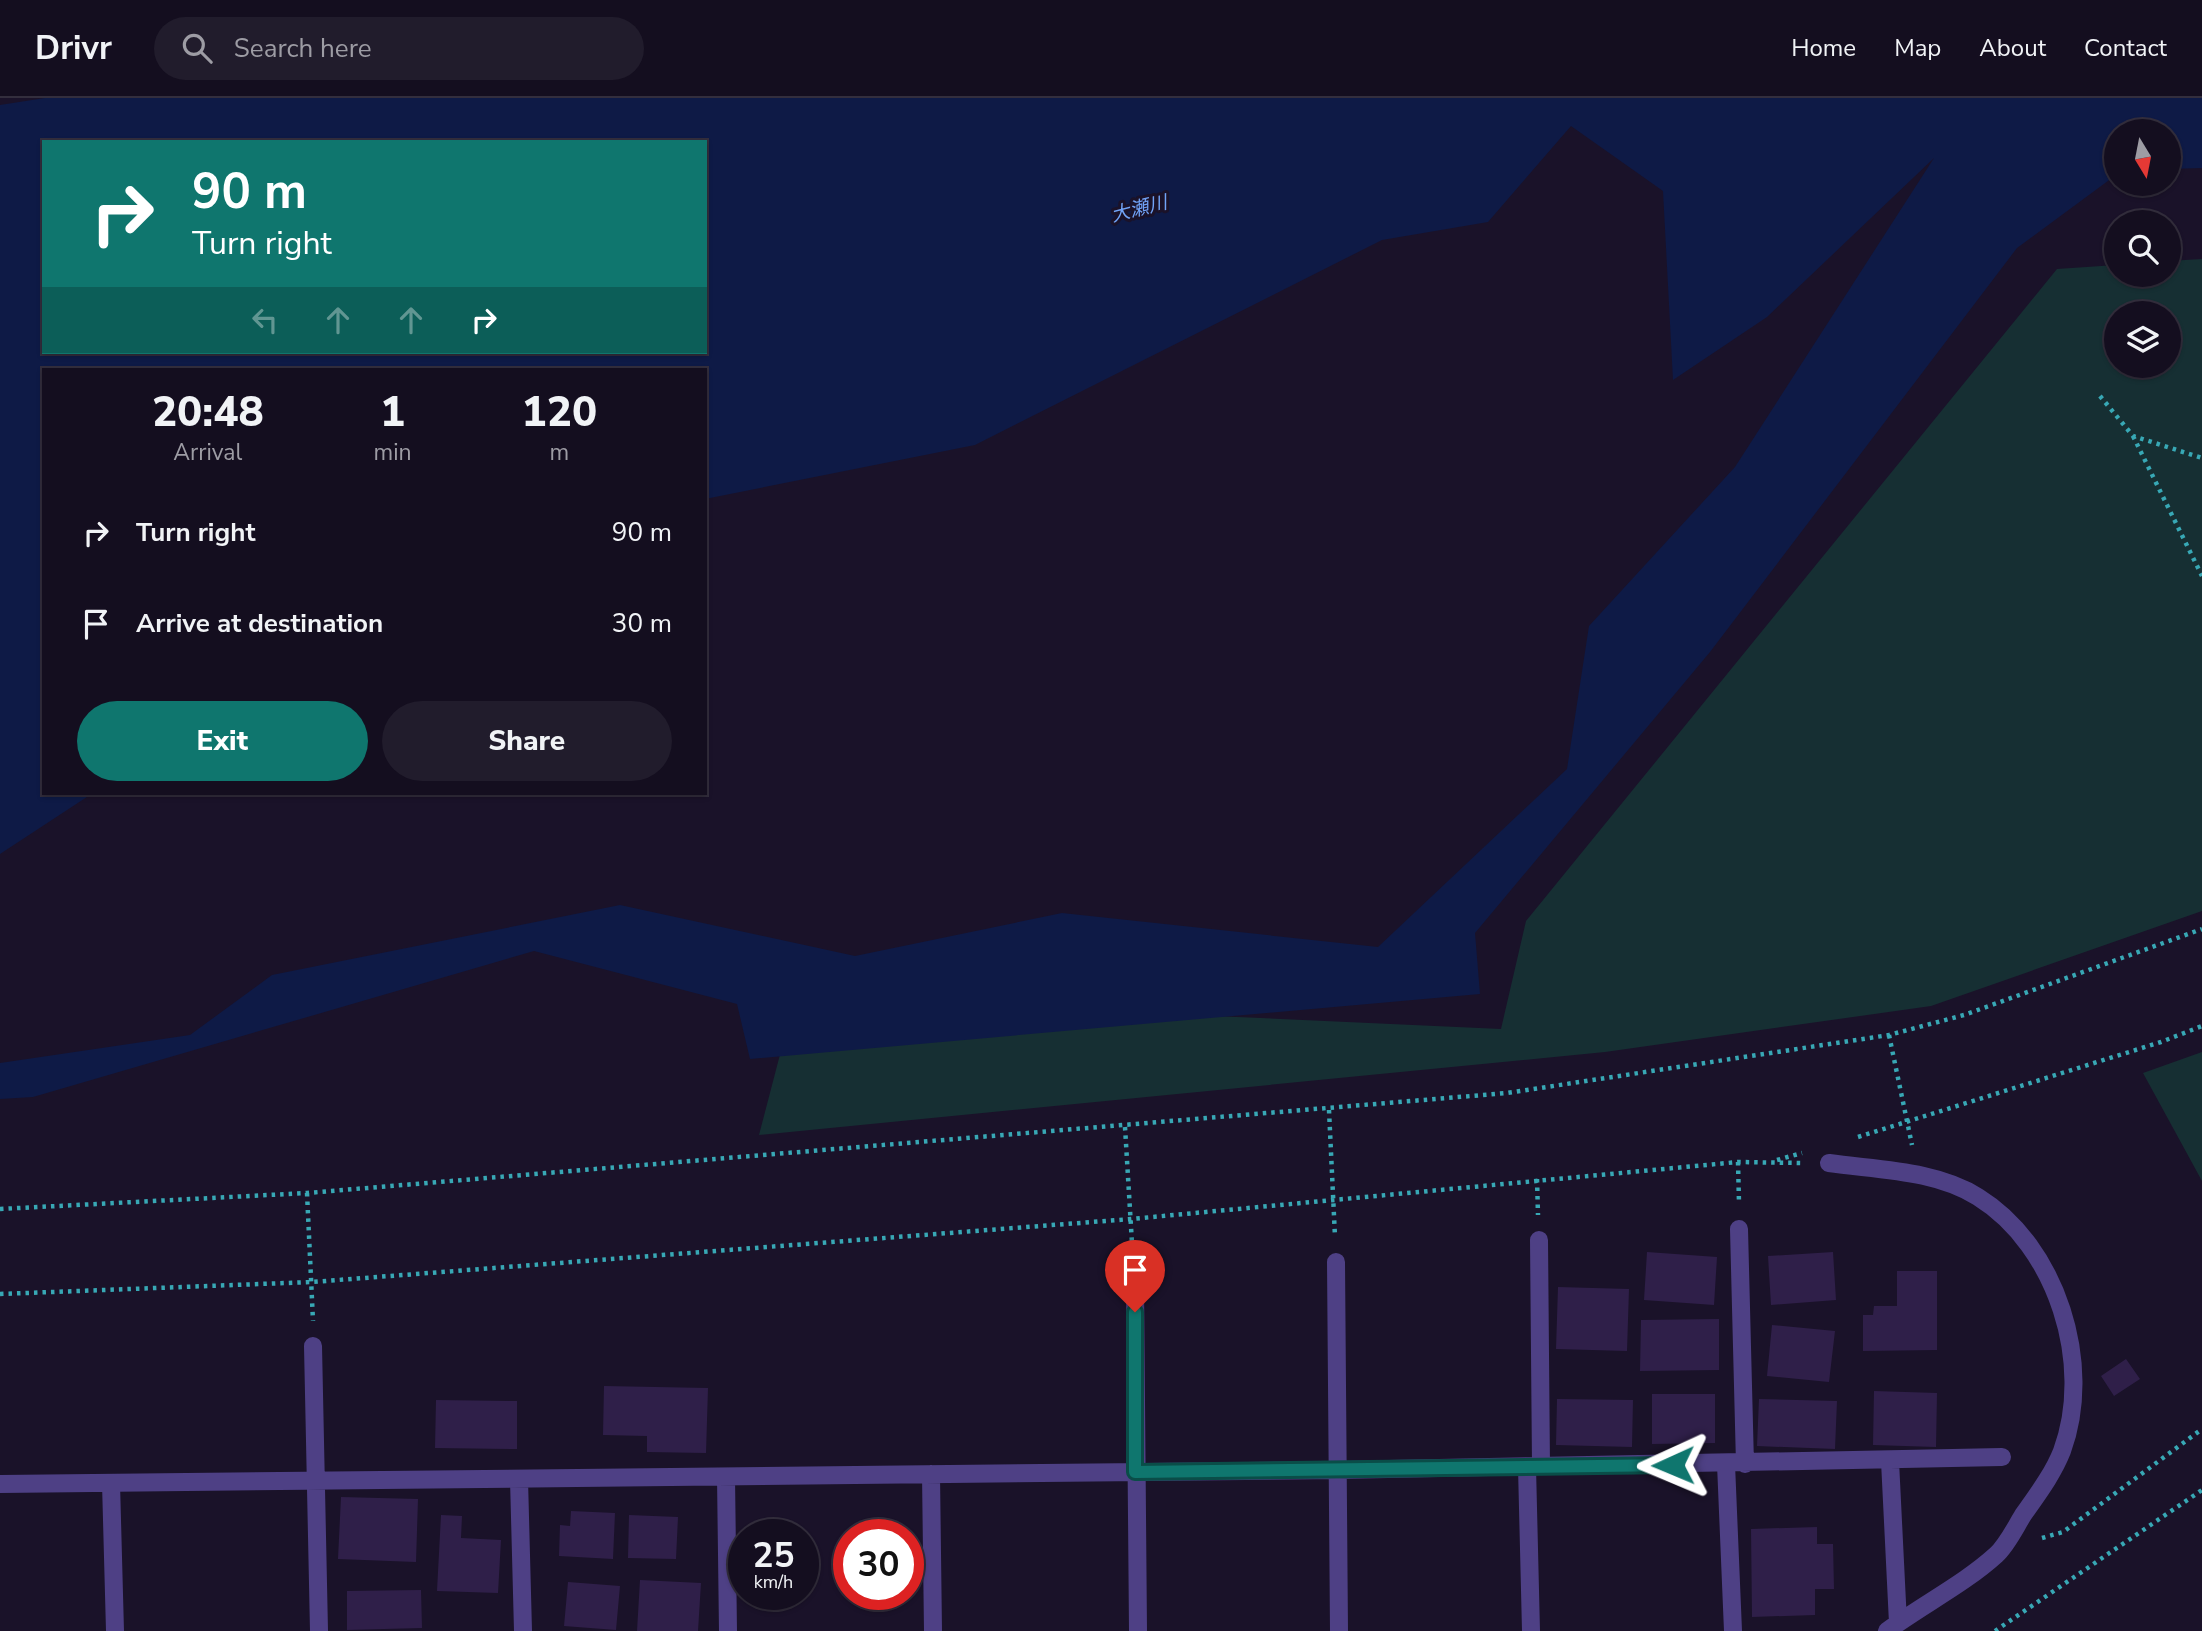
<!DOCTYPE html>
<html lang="en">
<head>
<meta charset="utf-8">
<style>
  body { margin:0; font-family:"Nunito Sans","Noto Sans JP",sans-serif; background:#211c2c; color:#f1f3f6; height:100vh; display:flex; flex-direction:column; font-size:26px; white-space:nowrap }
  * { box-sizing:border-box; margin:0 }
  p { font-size:23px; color:#9d9ca4 }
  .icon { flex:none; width:38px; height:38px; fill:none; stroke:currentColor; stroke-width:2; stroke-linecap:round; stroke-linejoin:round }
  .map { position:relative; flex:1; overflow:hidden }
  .drawer { position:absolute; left:42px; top:270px; width:665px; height:427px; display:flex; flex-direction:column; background:#140e1f; border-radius:0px; box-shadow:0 2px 5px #0004,0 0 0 2px #332e3d }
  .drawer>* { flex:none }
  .hud { position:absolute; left:42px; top:42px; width:665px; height:214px; border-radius:0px; box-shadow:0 2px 5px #0004,0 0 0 2px #332e3d; background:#0f766e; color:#fff; overflow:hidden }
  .needle { width:46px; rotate:170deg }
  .buttons { position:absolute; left:2104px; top:21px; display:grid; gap:14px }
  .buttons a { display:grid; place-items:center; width:77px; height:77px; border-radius:50%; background:#140e1f; box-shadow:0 2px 5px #0004,0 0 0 2px #332e3d; font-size:35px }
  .speed { position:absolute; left:728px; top:1421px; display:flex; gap:14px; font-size:35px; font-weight:700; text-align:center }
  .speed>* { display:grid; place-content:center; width:91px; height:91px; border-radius:50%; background:#140e1f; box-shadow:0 2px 5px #0004,0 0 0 2px #332e3d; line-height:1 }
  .speed small { font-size:18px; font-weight:400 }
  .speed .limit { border:10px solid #d22; background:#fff; color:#111 }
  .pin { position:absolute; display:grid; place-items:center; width:60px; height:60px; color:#fff; margin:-72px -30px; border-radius:50% 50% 50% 0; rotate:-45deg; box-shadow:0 0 7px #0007 }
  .pin .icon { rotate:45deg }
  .me { position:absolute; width:77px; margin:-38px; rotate:269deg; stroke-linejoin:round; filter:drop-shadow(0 0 5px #0008) }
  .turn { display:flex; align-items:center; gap:24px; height:147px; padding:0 35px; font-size:32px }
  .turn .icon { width:91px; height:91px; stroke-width:2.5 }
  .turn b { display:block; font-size:49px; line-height:60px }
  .lanes { display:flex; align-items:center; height:66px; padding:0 35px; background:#0003; justify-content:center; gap:35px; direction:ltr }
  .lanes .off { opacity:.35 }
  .eta { display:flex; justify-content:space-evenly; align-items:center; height:119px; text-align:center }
  .eta b { font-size:42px; font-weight:800; line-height:49px }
  .cta { display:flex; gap:14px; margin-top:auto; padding:14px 35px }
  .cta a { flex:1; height:80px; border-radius:42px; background:#0f766e; color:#fff; font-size:28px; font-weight:800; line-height:80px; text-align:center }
  .cta a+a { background:#211c2c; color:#f1f3f6 }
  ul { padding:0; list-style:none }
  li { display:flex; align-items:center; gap:21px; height:91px; padding:0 35px }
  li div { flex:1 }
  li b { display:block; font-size:26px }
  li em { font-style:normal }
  header { display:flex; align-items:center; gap:42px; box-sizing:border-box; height:98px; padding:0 35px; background:#140e1f; border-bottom:2px solid #332e3d }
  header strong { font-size:33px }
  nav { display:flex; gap:38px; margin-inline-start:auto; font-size:24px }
  .search { width:490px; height:63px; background:#211c2c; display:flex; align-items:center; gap:18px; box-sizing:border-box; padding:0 24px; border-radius:38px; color:#9d9ca4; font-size:26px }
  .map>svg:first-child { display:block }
  .green { fill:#162f33; fill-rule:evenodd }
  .water { fill:#0e1a46; fill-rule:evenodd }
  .building { fill:#2f1f49 }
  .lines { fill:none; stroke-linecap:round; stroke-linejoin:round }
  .path { stroke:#38a8b5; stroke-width:4.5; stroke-dasharray:3.5 5; stroke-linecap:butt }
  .minor { stroke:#4e4085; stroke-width:18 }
  .route-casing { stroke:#0a4d48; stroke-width:18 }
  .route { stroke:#0f766e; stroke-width:12 }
  .labels { text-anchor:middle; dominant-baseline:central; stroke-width:6; stroke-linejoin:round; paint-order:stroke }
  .water-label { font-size:19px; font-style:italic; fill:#71a3f7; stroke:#1a1229 }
</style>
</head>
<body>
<header>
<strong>Drivr</strong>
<div class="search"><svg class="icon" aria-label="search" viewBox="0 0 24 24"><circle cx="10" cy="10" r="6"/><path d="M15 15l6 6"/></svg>Search here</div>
<nav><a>Home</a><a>Map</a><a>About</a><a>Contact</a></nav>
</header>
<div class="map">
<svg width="2202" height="1533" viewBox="0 0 2202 1533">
  <rect width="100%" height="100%" fill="#1a1229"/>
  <path class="green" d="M2202,161V813L1931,908L1605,954L759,1037L795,899L1501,931L1526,823L2057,171L2116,167V177H2168V163ZM2116,215H2168V268H2116Z
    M2202,954V1083L2143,975Z"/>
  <path class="water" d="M45,0H2202V70L2168,71V33H2116V77L2017,150L1710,554L1475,835L1480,896L750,961L737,906L534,853L33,999L0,1001V965L190,937L272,877L620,807L855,858L1062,815L1378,849L1567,671L1589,528L1735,369L1934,60L1767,219L1673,282L1663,93L1571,28L1488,124L1382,142L975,347L705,401V271H44V695H93L0,756V7ZM44,44H705V254H44Z"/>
  <path class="building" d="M1647,1154L1717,1159L1714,1207L1644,1202Z
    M1833,1154L1836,1202L1771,1207L1768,1158Z
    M1897,1173H1937V1252L1863,1253V1217H1873L1874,1208H1897Z
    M1558,1189L1629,1191L1627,1253L1556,1251Z
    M1719,1221V1272L1640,1273L1641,1222Z
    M1772,1227L1835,1233L1829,1284L1767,1278Z
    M2126,1261L2140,1281L2114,1298L2101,1278Z
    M604,1288L708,1290L706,1355L647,1354V1338L603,1337Z
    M1874,1293L1937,1295L1936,1349L1873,1347Z
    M1652,1296H1715V1345L1652,1346Z
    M1557,1301L1633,1302L1632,1349L1556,1347Z
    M1759,1301L1837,1303L1835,1351L1757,1348Z
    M436,1302L517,1303V1351L435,1350Z
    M341,1399L418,1401L416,1464L338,1461Z
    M571,1413L615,1415L613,1461L559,1458L560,1427L570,1428Z
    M441,1417L462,1418L461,1440L501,1442L498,1495L437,1493Z
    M629,1417L678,1419L676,1461L628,1460Z
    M1817,1429V1446H1833L1834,1491H1815V1517L1752,1519L1751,1431Z
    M640,1482L701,1485L698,1533H637Z
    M568,1484L620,1488L616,1532L564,1528Z
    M421,1492L422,1530L347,1532V1493Z"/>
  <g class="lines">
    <path class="path" d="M2100,298L2133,338L2202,360
      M2133,338L2202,478
      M1889,937L1912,1047
      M1329,1012L1335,1139
      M1125,1029L1133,1162
      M1858,1039L2161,944L2202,928
      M1777,1062L1802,1055
      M1738,1064L1739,1105
      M1537,1081L1538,1117
      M307,1095L313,1223
      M0,1111L307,1095L1507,995L1889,937L1964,917L2202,831
      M0,1196L312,1184L1131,1121L1738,1064L1803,1065
      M2042,1440L2063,1434L2202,1331
      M1995,1533L2202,1392"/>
    <path class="minor" d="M1829,1065C1877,1072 1936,1072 1978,1099C2057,1148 2094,1266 2062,1353C2053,1376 2037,1397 2023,1417C2015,1430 2007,1447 1996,1457C1964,1486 1922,1507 1887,1533
      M1739,1131L1745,1366
      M1539,1142L1541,1368
      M1336,1164L1339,1533
      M1135,1187L1138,1533
      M313,1248L319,1533
      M1890,1363L1898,1525
      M1726,1366L1733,1533
      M1527,1369L1531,1533
      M931,1376L933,1533
      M726,1379L728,1533
      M519,1381L523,1533
      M111,1385L115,1533
      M0,1386L1338,1372L2002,1359"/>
  </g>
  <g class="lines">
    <defs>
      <path id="route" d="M1135,1214V1374L1673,1367"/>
    </defs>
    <use href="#route" class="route-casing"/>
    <use href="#route" class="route"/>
  </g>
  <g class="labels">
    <g class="water-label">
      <text transform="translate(1139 111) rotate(-14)">大瀬川</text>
    </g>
  </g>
</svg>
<div class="buttons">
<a><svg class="needle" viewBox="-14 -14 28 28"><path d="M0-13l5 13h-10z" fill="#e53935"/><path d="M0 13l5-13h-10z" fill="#9d9ca4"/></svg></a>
<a><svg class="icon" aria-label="search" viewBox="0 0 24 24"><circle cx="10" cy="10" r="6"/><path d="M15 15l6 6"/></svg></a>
<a><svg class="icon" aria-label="layers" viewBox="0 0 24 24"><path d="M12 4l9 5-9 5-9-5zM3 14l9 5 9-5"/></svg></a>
</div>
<div class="speed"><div>25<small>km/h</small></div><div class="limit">30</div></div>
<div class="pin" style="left:1135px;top:1214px;background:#d93025"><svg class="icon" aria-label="arrive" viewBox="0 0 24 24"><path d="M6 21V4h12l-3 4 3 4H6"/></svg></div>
<svg class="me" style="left:1673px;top:1367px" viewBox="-20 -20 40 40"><path d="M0-17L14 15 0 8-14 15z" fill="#0f766e" stroke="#fff" stroke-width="4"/></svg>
<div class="hud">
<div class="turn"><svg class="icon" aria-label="right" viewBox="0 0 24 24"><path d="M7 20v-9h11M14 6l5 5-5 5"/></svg><div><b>90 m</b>Turn right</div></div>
<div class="lanes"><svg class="icon off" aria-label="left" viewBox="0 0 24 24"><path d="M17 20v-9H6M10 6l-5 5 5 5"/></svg><svg class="icon off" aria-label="ahead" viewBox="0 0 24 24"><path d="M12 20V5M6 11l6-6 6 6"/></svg><svg class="icon off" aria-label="ahead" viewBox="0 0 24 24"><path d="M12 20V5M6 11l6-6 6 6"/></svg><svg class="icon" aria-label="right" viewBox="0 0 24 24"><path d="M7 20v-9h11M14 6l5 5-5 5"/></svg></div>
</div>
<section class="drawer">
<div class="eta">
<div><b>20:48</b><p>Arrival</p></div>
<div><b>1</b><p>min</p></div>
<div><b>120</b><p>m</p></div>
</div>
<ul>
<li><svg class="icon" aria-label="right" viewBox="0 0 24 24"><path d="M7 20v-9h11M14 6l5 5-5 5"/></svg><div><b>Turn right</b></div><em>90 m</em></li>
<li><svg class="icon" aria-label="arrive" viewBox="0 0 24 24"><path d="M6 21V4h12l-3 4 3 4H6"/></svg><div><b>Arrive at destination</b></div><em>30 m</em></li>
</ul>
<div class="cta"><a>Exit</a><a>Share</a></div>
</section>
</div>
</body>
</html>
